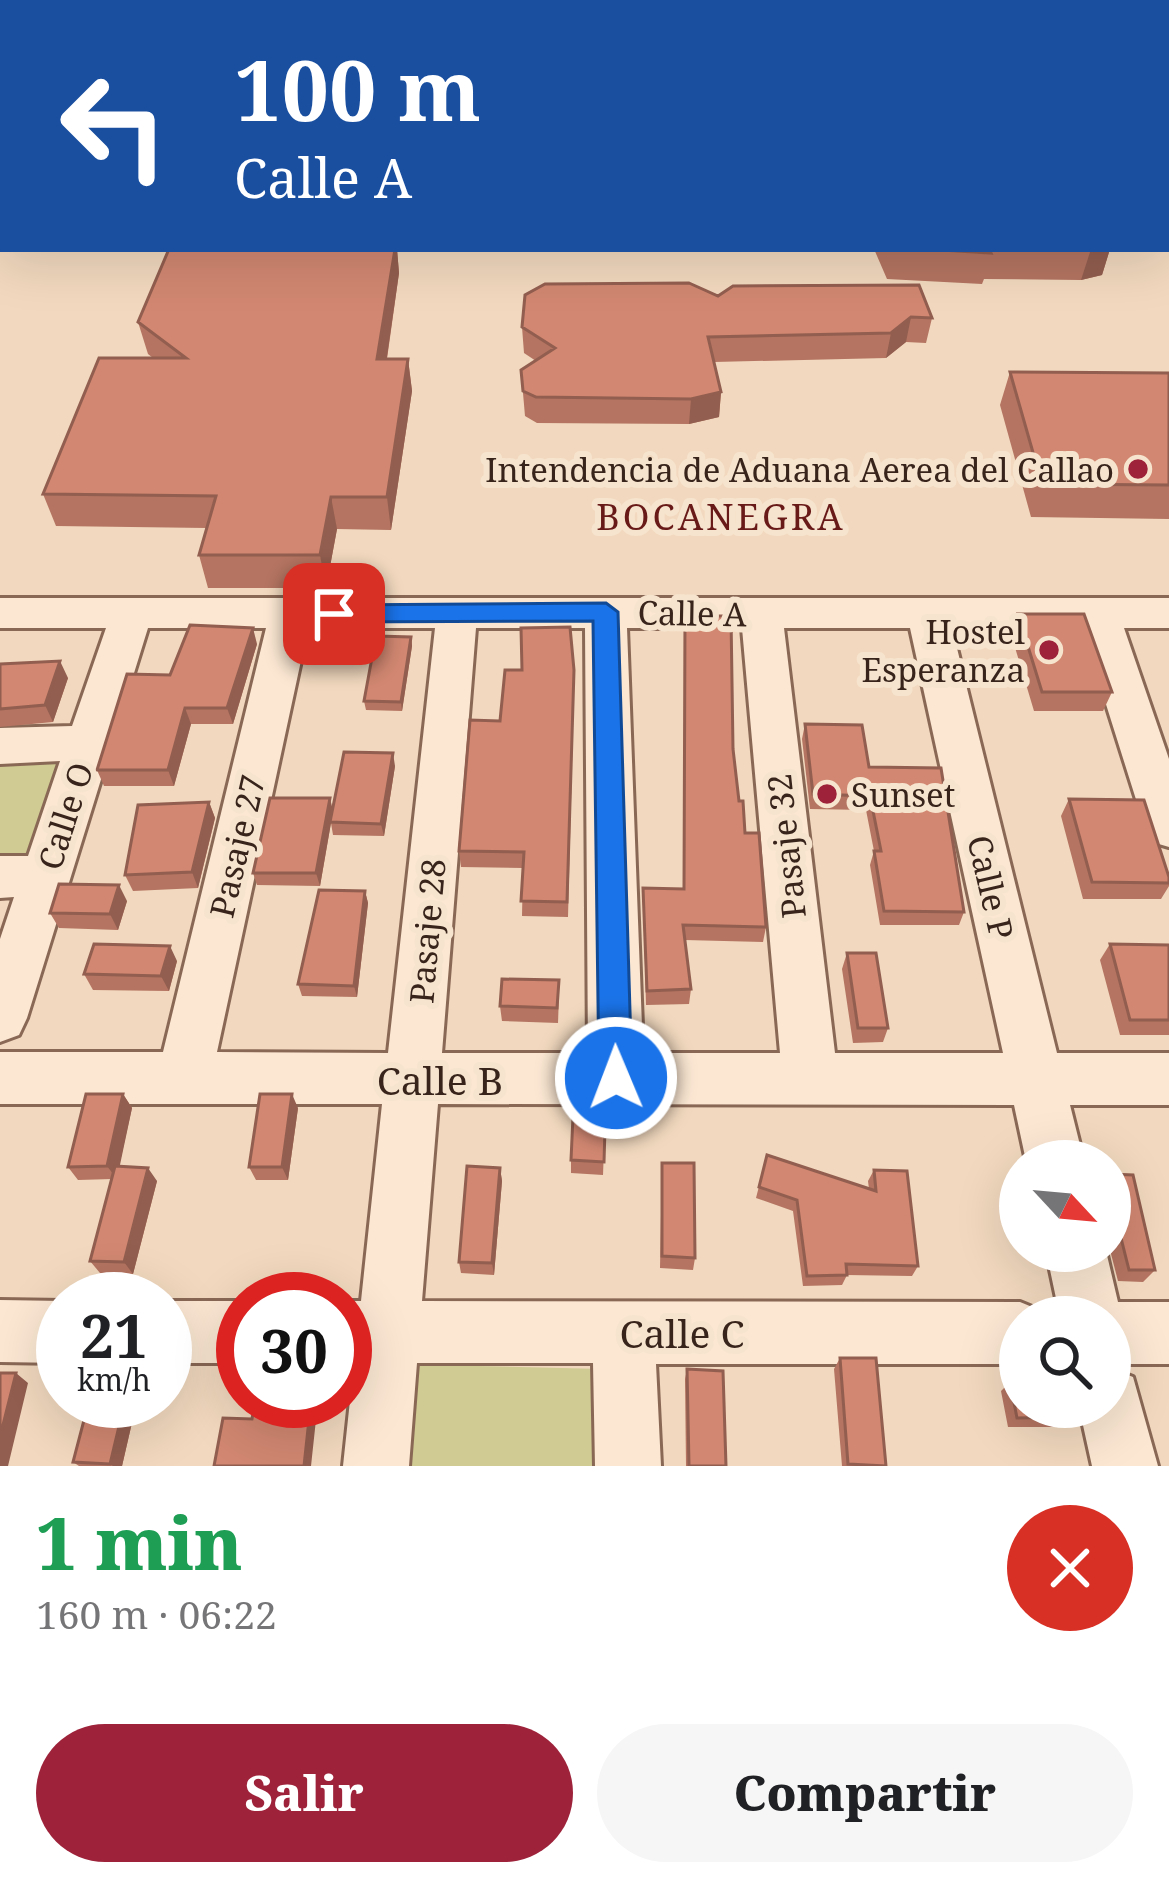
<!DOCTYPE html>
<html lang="es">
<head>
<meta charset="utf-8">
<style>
  body { margin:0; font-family:"Noto Serif",serif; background:#f6f6f6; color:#202124; height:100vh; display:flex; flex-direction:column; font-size:45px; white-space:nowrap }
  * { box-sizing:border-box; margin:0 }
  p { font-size:39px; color:#757577 }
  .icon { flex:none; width:66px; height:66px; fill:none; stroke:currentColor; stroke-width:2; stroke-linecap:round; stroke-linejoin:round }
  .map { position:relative; height:1466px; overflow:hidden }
  .drawer { display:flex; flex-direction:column; background:#fff; flex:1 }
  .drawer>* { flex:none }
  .hud { position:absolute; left:0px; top:0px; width:1170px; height:252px; box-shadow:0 12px 48px #0002; background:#1a4fa0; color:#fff; overflow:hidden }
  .needle { width:78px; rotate:116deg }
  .controls { position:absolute; left:999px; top:1140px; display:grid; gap:24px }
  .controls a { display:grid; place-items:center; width:132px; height:132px; border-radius:50%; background:#fff; box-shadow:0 12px 48px #0002; font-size:60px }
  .speed { position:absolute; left:36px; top:1272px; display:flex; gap:24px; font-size:60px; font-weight:700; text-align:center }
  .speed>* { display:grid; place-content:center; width:156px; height:156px; border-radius:50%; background:#fff; box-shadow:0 12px 48px #0002; line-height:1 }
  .speed small { font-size:30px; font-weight:400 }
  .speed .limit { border:18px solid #d22; background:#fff; color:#111 }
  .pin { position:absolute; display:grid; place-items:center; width:102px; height:102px; color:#fff; margin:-51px; border-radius:24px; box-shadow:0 6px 18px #0006 }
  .me { position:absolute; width:132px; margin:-66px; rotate:359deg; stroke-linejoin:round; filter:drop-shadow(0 0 9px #0008) }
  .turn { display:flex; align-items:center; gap:42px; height:252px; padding:0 36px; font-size:54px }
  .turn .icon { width:156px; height:156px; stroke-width:2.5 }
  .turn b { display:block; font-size:84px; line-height:102px }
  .round { display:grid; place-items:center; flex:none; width:126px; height:126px; border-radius:63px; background:#f6f6f6 }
  .head { display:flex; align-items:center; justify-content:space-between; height:204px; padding:0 36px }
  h1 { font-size:72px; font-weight:800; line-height:90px; color:#1e9e55 }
  .button { display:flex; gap:24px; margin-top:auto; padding:24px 36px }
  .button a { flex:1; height:138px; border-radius:72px; background:#9d223a; color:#fff; font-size:48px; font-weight:800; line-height:138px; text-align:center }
  .button a+a { background:#f6f6f6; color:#202124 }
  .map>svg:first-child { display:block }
  .green { fill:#cfcb92 }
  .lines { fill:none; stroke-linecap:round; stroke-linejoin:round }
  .minor-casing { stroke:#8a6856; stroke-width:6 }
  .major-casing { stroke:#57372b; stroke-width:6 }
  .highway-casing { stroke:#57372b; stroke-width:6 }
  .minor { fill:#fbe7d2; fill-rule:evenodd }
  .major { fill:#f7c593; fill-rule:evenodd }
  .highway { fill:#e68348; fill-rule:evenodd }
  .wall { fill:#b47461 }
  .shaded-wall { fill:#925e4f }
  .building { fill:#d18771; stroke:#925e4f; stroke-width:3 }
  .route { fill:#1a73e8; stroke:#114b97; stroke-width:3 }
  .poi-dot { fill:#9d223a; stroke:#f7e4ce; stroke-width:4.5 }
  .labels { text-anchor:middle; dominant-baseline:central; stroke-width:12; stroke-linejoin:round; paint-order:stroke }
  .poi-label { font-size:33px; fill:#38241b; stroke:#f7e4ce; text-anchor:end }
  .street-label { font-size:33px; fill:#38241b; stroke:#f7e4ce }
  .neighbourhood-label { font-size:36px; letter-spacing:3px; fill:#681a18; stroke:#f7e4ce }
  .near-street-label { font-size:39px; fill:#38241b; stroke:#f7e4ce }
</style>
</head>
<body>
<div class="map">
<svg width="1169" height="1466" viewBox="0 0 1169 1466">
  <rect width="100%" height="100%" fill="#f1d8be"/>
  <path class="green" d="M65,755L32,861L0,862V756Z
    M387,1364L602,1369L605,1466H380Z"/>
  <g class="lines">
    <defs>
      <path id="minor" d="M0,598H1169V628H1124L1169,759V847L1152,842L1145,828L1082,628H952L1057,1053H1169V1105H1070L1084,1161H1026L1014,1105L438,1104L422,1301L1020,1302L1042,1311L1045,1317H1020V1364H656L661,1466H595L593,1363H417L409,1466H343L354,1363H345V1301H361L382,1104H0V1052H163L266,628H148L27,1018L19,1035L0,1042V939L14,897L0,898V856H28L60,761L0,764V728L72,726L106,628H0ZM308,628H435L388,1053L217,1052ZM476,628H585L588,1053H442ZM627,628H742L780,1053H643ZM784,628H910L1003,1053H835Z
        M1046,1251H1106L1118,1302H1169V1364H1110V1317H1060Z
        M0,1300L63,1301V1363L0,1362Z
        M165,1301H243V1363H165Z
        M1110,1368L1133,1377L1158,1466H1092L1079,1407H1110Z"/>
      <path id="major" d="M1167,224H1169V248H1167Z"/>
      <path id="highway" d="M1167,105H1169V129H1167Z
        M0,136H3V160H0Z
        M1167,168H1169V194H1167Z"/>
    </defs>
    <use href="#minor" class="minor-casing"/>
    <use href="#major" class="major-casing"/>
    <use href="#highway" class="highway-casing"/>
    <use href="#minor" class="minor"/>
    <use href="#major" class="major"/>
    <use href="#highway" class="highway"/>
  </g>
  <path class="wall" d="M47,0H344L343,3H48Z
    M169,249H397L399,273L387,359H408L412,391L391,530L337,529L326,588H208L199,555L207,528L56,526L43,494L153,358L148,354L138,322Z
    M874,249H1110L1102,275L1081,280L984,279L982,284L887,279Z
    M718,296L932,318L926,343L906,342L886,358L714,362L721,392L719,417L689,424L537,423L525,416L521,370L536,361L524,353L522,327Z
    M1010,372L1169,373V519L1031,517L1000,405Z
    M1018,614L1112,692L1103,711H1034L1011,634Z
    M685,616L733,749L739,801L766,927L763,942L685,940L691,989L689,1004L646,1005L643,888L683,889Z
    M411,637L412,646L402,711L366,710L364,701Z
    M257,644L233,724H191L174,786H104L97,770L170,675Z
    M0,664L68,678L53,722L0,727Z
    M574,687L568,917L522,916L523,868L461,867L459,851L500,721Z
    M805,724L869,767L964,912L959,925H880L870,865L874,851L866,810L810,809L802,739Z
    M395,766L384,836L333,835L331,823L320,886L257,885L253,873L333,811Z
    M1069,799L1169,877V886L1161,899H1083L1061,816Z
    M209,802L215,818L198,888L133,891L125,875Z
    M365,891L368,903L357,997L302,996L298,984Z
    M127,901L118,930L59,928L50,913Z
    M1110,944L1169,945V1035H1120L1100,960Z
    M847,953L888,1028L883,1042L853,1043L842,969Z
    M177,961L169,991L93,990L84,974Z
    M559,995L558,1023L502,1021L500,1006Z
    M123,1094L132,1108L119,1166L157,1181L133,1274L100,1273L90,1261L112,1179L78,1180L68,1167Z
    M606,1095L603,1175L571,1173V1160Z
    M298,1108L288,1180H256L249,1167Z
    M767,1155L869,1189L868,1181L874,1170L918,1266L912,1276L847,1275L842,1285L803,1286L793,1211L756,1198Z
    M662,1163L695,1258L693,1270L660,1268Z
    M500,1168L502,1181L494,1275L461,1273L459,1262Z
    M1110,1174L1155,1270L1143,1282L1118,1281L1110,1250Z
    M840,1358L886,1466H842L834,1369Z
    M687,1369L726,1466H686L685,1379Z
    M1010,1382L1077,1417L1066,1427H1008L1001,1391Z
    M89,1401H137L122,1466H79L73,1462Z"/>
  <path class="shaded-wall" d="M395,249H397L399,273L382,391L377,359Z
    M1091,249H1110L1102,275L1081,280Z
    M911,317L906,342L886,358L891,333Z
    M408,359L412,391L391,530L387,497Z
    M721,392L719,417L689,424L691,399Z
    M331,497L337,529L326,588L320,555Z
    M253,628L257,644L233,724L227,708Z
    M411,637L412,646L402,711L401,702Z
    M60,661L68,678L53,722L45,705Z
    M185,708L191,724L174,786L168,770Z
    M393,753L395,766L384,836L381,824Z
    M330,798L333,811L320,886L316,873Z
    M209,802L215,818L198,888L192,872Z
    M119,885L127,901L118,930L110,914Z
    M365,891L368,903L357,997L354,986Z
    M170,946L177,961L169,991L161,976Z
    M123,1094L132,1108L117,1179L107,1166Z
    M292,1094L298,1108L288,1180L282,1167Z
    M148,1168L157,1181L133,1274L124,1262Z
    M500,1168L502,1181L494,1275L492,1263Z
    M16,1373L28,1383L8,1466H0V1437Z
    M125,1401H137L122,1466H113L110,1464Z
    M311,1401H318L311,1466H304Z"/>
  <path class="building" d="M181,0H330L329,3H180Z
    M435,0H573L572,3H434Z
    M169,249H395L377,359H408L387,497H331L320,555H199L216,496L43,494L99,358H186L138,322Z
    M925,249H989L991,253Z
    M689,283L718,296L733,286L919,285L932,318L911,317L891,333L708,337L721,392L691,399L536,397L523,391L521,370L555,348L522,327L525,295L545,284Z
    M1010,372L1169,373V485L1042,484Z
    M1018,614H1084L1112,692H1042Z
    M685,616H731L733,749L739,801H743L745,833H759L766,927L683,925L691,989L647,991L643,888L684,889Z
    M190,625L253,628L227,708H185L168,770H97L127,674L170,675Z
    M570,627L574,670L567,902L521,901L524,852L459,851L470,720L500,721L505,670H522L521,628Z
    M376,636L411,637L401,702L364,701Z
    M60,661L45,705L0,709V664Z
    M805,724L862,725L869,767L941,768L964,912L884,911L874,851H881L870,796L813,794Z
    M344,752L393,753L381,824L330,822Z
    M270,798H330L316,873H253Z
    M1069,799L1144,800L1169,877V883L1092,882Z
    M209,802L192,872L125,875L138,805Z
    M59,884L119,885L110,914L50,913Z
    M319,890L365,891L354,986L298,984Z
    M94,944L170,946L161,976L84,974Z
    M1110,944L1169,945V1020H1130Z
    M847,953H876L888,1028H858Z
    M502,979L559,980L557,1008L500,1006Z
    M86,1094H123L107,1166L68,1167Z
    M260,1094H292L282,1167H249Z
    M574,1095H606L604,1162L571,1160Z
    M767,1155L876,1191L874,1170L907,1171L918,1266L846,1264L847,1275L807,1276L797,1200L759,1187Z
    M662,1163H694L695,1258L662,1256Z
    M115,1166L148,1168L124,1262L90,1261Z
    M467,1166L500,1168L492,1263L459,1262Z
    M1110,1174L1133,1175L1155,1270H1129L1121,1238L1113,1234L1110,1222Z
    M840,1358H876L886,1466L848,1464Z
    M687,1369L723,1371L726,1466H689Z
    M0,1373H16L0,1437Z
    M1010,1382H1020V1407H1075L1077,1417L1017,1418Z
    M89,1401H125L110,1464L73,1462Z
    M255,1401H311L304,1466H214L223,1418L252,1419Z"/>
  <path class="route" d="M606,603L618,612L632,1078L627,1090L616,1094L604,1090L599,1078L593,621L334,622L321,614L334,605Z"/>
  <g class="poi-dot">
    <circle cx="1138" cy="469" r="12"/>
    <circle cx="1049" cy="650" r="12"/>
    <circle cx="827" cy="794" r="12"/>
  </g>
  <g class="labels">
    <g class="poi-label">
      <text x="1114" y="469">Intendencia de Aduana Aerea del Callao</text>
      <text x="1025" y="631">Hostel<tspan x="1025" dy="38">Esperanza</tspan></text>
      <text x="851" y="794" text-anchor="start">Sunset</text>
    </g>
    <g class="street-label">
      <text transform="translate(692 613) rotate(1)">Calle A</text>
      <text transform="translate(65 816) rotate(-72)">Calle O</text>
      <text transform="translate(237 846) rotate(-77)">Pasaje 27</text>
      <text transform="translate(786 846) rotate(-96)">Pasaje 32</text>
      <text transform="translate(991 887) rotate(77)">Calle P</text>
      <text transform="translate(427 931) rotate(-85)">Pasaje 28</text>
    </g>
    <g class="neighbourhood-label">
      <text x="721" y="516">BOCANEGRA</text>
    </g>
    <g class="near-street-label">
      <text x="440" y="1079">Calle B</text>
      <text x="682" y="1332">Calle C</text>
    </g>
  </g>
</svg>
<div class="controls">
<a><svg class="needle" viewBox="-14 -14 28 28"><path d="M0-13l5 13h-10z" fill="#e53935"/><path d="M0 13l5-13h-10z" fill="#757577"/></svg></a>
<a><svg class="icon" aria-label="search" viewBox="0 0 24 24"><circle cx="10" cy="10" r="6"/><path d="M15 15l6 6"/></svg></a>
</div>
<div class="speed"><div>21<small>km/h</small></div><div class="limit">30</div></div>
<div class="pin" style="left:334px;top:614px;background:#d93025"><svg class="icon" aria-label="arrive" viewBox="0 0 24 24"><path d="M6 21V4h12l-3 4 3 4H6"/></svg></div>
<svg class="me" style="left:616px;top:1078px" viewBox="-20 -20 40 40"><circle r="17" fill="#1a73e8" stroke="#fff" stroke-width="3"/><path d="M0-11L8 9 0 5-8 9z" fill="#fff"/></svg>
<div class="hud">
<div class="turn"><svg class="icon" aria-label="left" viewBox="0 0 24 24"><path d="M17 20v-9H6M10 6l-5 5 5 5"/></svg><div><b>100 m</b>Calle A</div></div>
</div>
</div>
<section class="drawer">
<div class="head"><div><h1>1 min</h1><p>160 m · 06:22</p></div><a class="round" style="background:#d93025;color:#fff"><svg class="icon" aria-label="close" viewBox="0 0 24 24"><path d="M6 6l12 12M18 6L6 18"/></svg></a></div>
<div class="button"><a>Salir</a><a>Compartir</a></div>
</section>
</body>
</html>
